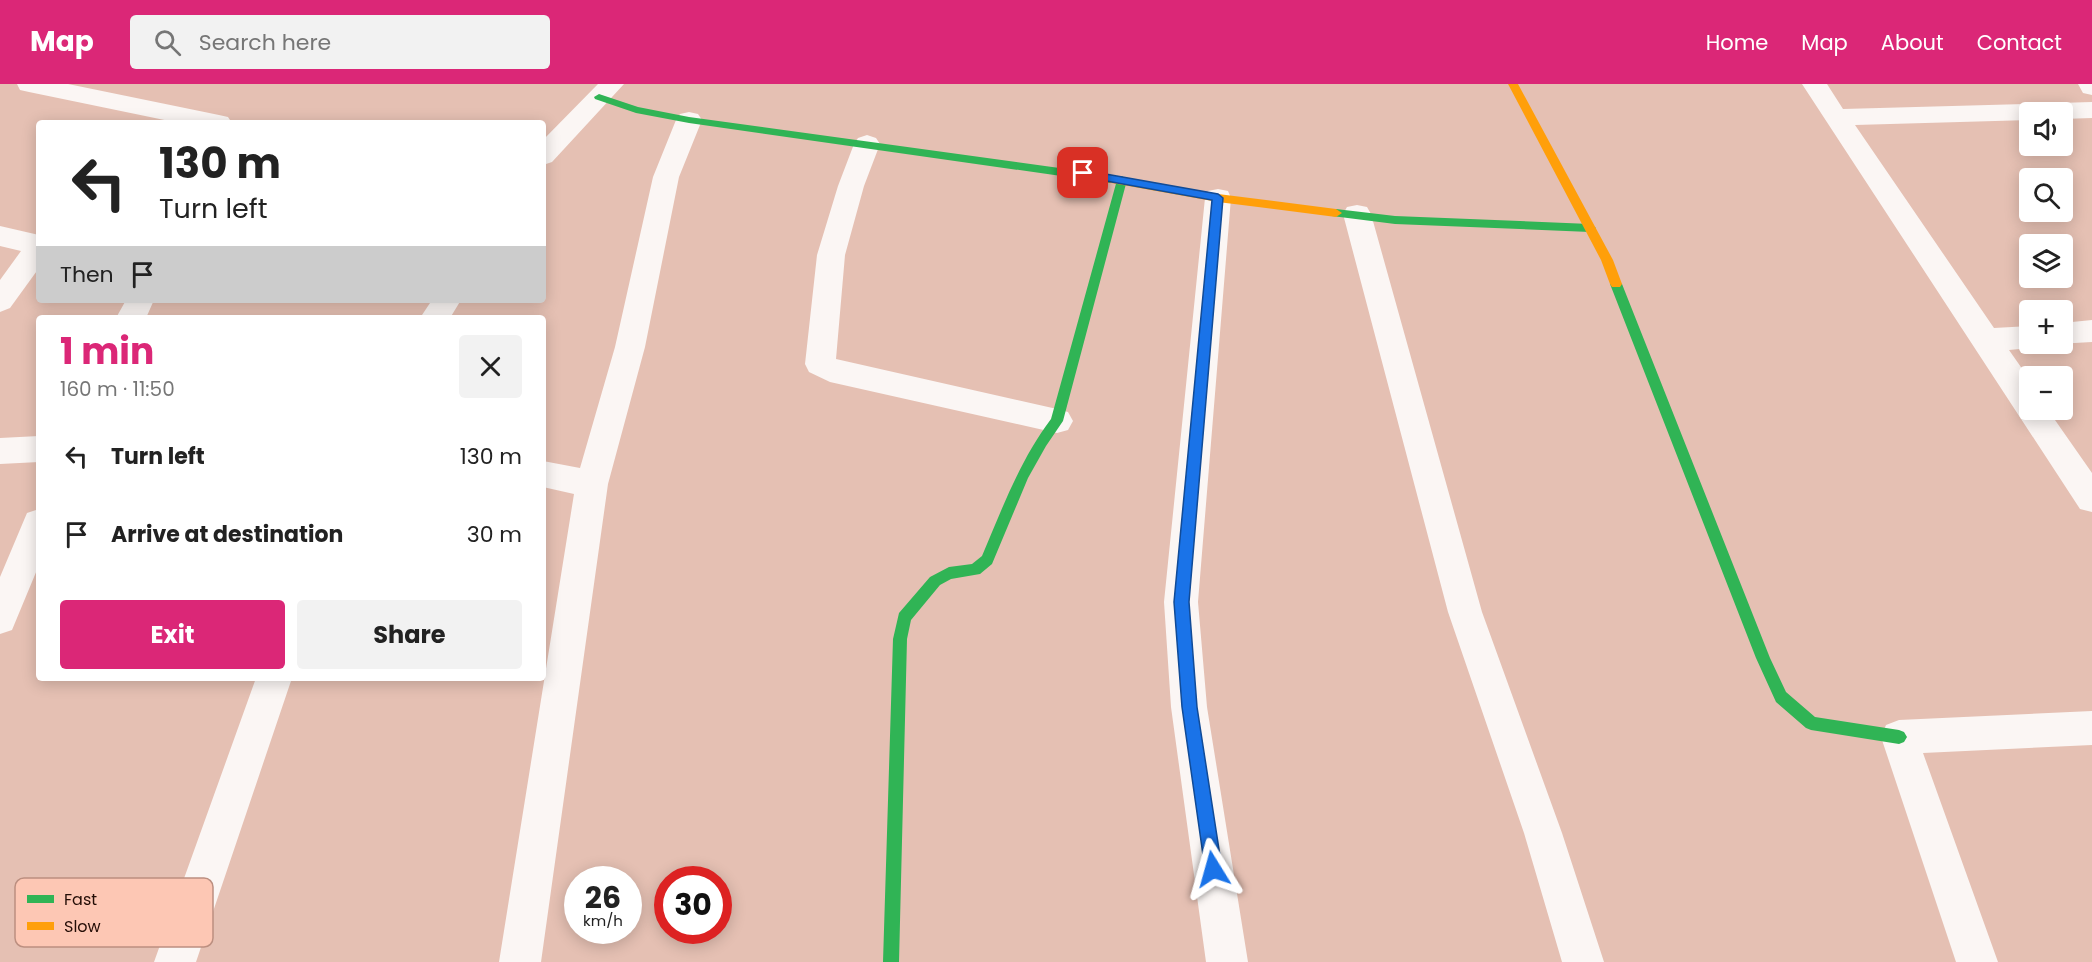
<!DOCTYPE html>
<html lang="en">
<head>
<meta charset="utf-8">
<style>
  body { margin:0; font-family:Poppins,sans-serif; background:#f2f2f2; color:#222; height:100vh; display:flex; flex-direction:column; font-size:22px; white-space:nowrap }
  * { box-sizing:border-box; margin:0 }
  p { font-size:20px; color:#767676 }
  .icon { flex:none; width:33px; height:33px; fill:none; stroke:currentColor; stroke-width:2; stroke-linecap:round; stroke-linejoin:round }
  .map { position:relative; flex:1; overflow:hidden }
  .sheet { position:absolute; left:36px; top:231px; width:510px; height:366px; display:flex; flex-direction:column; background:#fff; border-radius:6px; box-shadow:0 3px 15px #0003 }
  .sheet>* { flex:none }
  .guide { position:absolute; left:36px; top:36px; width:510px; height:183px; border-radius:6px; box-shadow:0 3px 15px #0003; background:#fff; color:#222; overflow:hidden }
  .tools { position:absolute; left:2019px; top:18px; display:grid; gap:12px }
  .tools a { display:grid; place-items:center; width:54px; height:54px; border-radius:6px; background:#fff; box-shadow:0 3px 15px #0003; font-size:30px }
  .speed { position:absolute; left:564px; top:782px; display:flex; gap:12px; font-size:30px; font-weight:700; text-align:center }
  .speed>* { display:grid; place-content:center; width:78px; height:78px; border-radius:50%; background:#fff; box-shadow:0 3px 15px #0003; line-height:1 }
  .speed small { font-size:15px; font-weight:400 }
  .speed .limit { border:9px solid #d22; background:#fff; color:#111 }
  .pin { position:absolute; display:grid; place-items:center; width:51px; height:51px; color:#fff; margin:-26px; border-radius:12px; box-shadow:0 3px 9px #0006 }
  .me { position:absolute; width:66px; margin:-33px; rotate:352deg; stroke-linejoin:round; filter:drop-shadow(0 0 4px #0008) }
  .turn { display:flex; align-items:center; gap:21px; height:126px; padding:0 24px; font-size:27px }
  .turn .icon { width:78px; height:78px; stroke-width:2.5 }
  .turn b { display:block; font-size:42px; line-height:51px }
  .then { display:flex; align-items:center; height:57px; padding:0 24px; background:#0003; gap:12px; font-size:22px }
  .round { display:grid; place-items:center; flex:none; width:63px; height:63px; border-radius:6px; background:#f2f2f2 }
  .summary { display:flex; align-items:center; justify-content:space-between; height:102px; padding:0 24px }
  h1 { font-size:36px; font-weight:700; line-height:45px; color:#db2777 }
  .primary-button { display:flex; gap:12px; margin-top:auto; padding:12px 24px }
  .primary-button a { flex:1; height:69px; border-radius:6px; background:#db2777; color:#fff; font-size:24px; font-weight:700; line-height:69px; text-align:center }
  .primary-button a+a { background:#f2f2f2; color:#222 }
  ul { padding:0; list-style:none }
  li { display:flex; align-items:center; gap:18px; height:78px; padding:0 24px }
  li div { flex:1 }
  li b { display:block; font-size:22px }
  li em { font-style:normal }
  header { display:flex; align-items:center; gap:36px; box-sizing:border-box; height:84px; padding:0 30px; background:#db2777; color:#fff }
  header strong { font-size:28px }
  nav { display:flex; gap:33px; margin-inline-start:auto; font-size:21px }
  .search { width:420px; height:54px; background:#f2f2f2; display:flex; align-items:center; gap:15px; box-sizing:border-box; padding:0 21px; border-radius:6px; color:#767676; font-size:22px }
  .map>svg:first-child { display:block }
  .lines { fill:none; stroke-linecap:round; stroke-linejoin:round }
  .street { fill:#fbf6f4; fill-rule:evenodd }
  .fast { fill:#30b455; fill-rule:evenodd }
  .slow { fill:#ff9f0a; fill-rule:evenodd }
  .route { fill:#1a73e8; stroke:#114b97; stroke-width:1.5 }
  .key { fill:#fdc7b4; stroke:#bc8f80; stroke-width:1.5 }
  .key-label { font-size:16px; fill:#240d06 }
</style>
</head>
<body>
<header>
<strong>Map</strong>
<div class="search"><svg class="icon" aria-label="search" viewBox="0 0 24 24"><circle cx="10" cy="10" r="6"/><path d="M15 15l6 6"/></svg>Search here</div>
<nav><a>Home</a><a>Map</a><a>About</a><a>Contact</a></nav>
</header>
<div class="map">
<svg width="2092" height="878" viewBox="0 0 2092 878">
  <rect width="100%" height="100%" fill="#e5c0b3"/>
  <g class="lines">
    <path class="street" d="M17,0H68L219,31L228,33L232,39H179L29,8L20,6Z
      M598,0H624L552,78L543,81V56Z
      M1802,0H1827L1843,25L2092,18V34L2062,35V28H2030V36L1855,41L1994,244L2030,242V260H2041L2030,264L2009,266L2030,296V326H2048L2092,389V428L2080,425Z
      M2078,0H2092V11L2083,9Z
      M689,28L698,30L702,36L679,93L645,263L608,400L541,878H499L574,410L543,403V377L580,384L615,263L653,93L676,36L680,30Z
      M867,51L876,54L880,60L864,102L845,171L836,275L1057,325L1068,328L1073,337L1068,346L1057,349L830,298L809,288L805,280L817,171L838,102L854,60L858,54Z
      M1218,105L1228,107L1231,114L1198,518L1207,623L1248,878H1206L1171,623L1164,518L1205,114L1208,107Z
      M1357,121L1367,123L1371,130L1482,528L1562,749L1604,878H1562L1524,749L1448,528L1343,130L1347,123Z
      M0,142L39,151V184L10,224L0,228V196L21,167L0,162Z
      M126,216H154L146,234H116Z
      M432,216H461L450,234H420Z
      M2092,236V258L2057,260H2062V239Z
      M39,352V378L0,380V354Z
      M39,425V481L12,546L0,550V493L27,429Z
      M256,594H292L196,878H154Z
      M2092,627V661L1923,669L1998,878H1956L1881,653L1886,641L1899,636Z"/>
    <path class="fast" d="M599,10L638,23L689,33L1110,91L1115,95L1110,99L689,39L636,29L595,15L594,13Z
      M1122,92L1127,96L1063,337L1046,362L1028,394L992,480L980,490L951,495L940,501L911,536L907,555L899,878H883L893,555L899,529L930,493L949,483L972,480L982,472C1002,425 1020,376 1051,335L1117,96Z
      M1336,125L1395,132L1590,140L1596,144L1590,148L1395,140L1332,132V126Z
      M1616,196L1622,200L1770,574L1786,608L1815,633L1899,646L1904,648L1907,653L1904,658L1899,660L1811,646L1806,644L1776,618L1756,574L1610,200Z"/>
    <path class="slow" d="M1508,0H1518L1613,176L1622,200L1620,203H1612L1610,200L1601,176Z
      M1110,91L1218,110L1336,125L1342,129L1336,133L1218,118L1106,98V92Z"/>
  </g>
  <path class="route" d="M1083,86L1218,110L1223,114L1189,518L1197,623L1222,785L1219,791L1213,794L1208,791L1205,785L1182,623L1174,518L1212,116L1079,92V87Z"/>
  <rect x="15" y="794" width="198" height="69" rx="9" class="key"/>
  <rect x="27" y="811" width="27" height="8" fill="#30b455"/>
  <rect x="27" y="838" width="27" height="8" fill="#ff9f0a"/>
  <g class="key-label">
    <text x="64" y="821">Fast</text>
    <text x="64" y="848">Slow</text>
  </g>
</svg>
<div class="tools">
<a><svg class="icon" aria-label="sound" viewBox="0 0 24 24"><path d="M4 9h4l5-4v14l-5-4H4zM17 9q2 3 0 6"/></svg></a>
<a><svg class="icon" aria-label="search" viewBox="0 0 24 24"><circle cx="10" cy="10" r="6"/><path d="M15 15l6 6"/></svg></a>
<a><svg class="icon" aria-label="layers" viewBox="0 0 24 24"><path d="M12 4l9 5-9 5-9-5zM3 14l9 5 9-5"/></svg></a>
<a>+</a>
<a>−</a>
</div>
<div class="speed"><div>26<small>km/h</small></div><div class="limit">30</div></div>
<div class="pin" style="left:1083px;top:89px;background:#d93025"><svg class="icon" aria-label="arrive" viewBox="0 0 24 24"><path d="M6 21V4h12l-3 4 3 4H6"/></svg></div>
<svg class="me" style="left:1213px;top:785px" viewBox="-20 -20 40 40"><path d="M0-17L14 15 0 8-14 15z" fill="#1a73e8" stroke="#fff" stroke-width="4"/></svg>
<div class="guide">
<div class="turn"><svg class="icon" aria-label="left" viewBox="0 0 24 24"><path d="M17 20v-9H6M10 6l-5 5 5 5"/></svg><div><b>130 m</b>Turn left</div></div>
<div class="then">Then<svg class="icon" aria-label="arrive" viewBox="0 0 24 24"><path d="M6 21V4h12l-3 4 3 4H6"/></svg></div>
</div>
<section class="sheet">
<div class="summary"><div><h1>1 min</h1><p>160 m · 11:50</p></div><a class="round"><svg class="icon" aria-label="close" viewBox="0 0 24 24"><path d="M6 6l12 12M18 6L6 18"/></svg></a></div>
<ul>
<li><svg class="icon" aria-label="left" viewBox="0 0 24 24"><path d="M17 20v-9H6M10 6l-5 5 5 5"/></svg><div><b>Turn left</b></div><em>130 m</em></li>
<li><svg class="icon" aria-label="arrive" viewBox="0 0 24 24"><path d="M6 21V4h12l-3 4 3 4H6"/></svg><div><b>Arrive at destination</b></div><em>30 m</em></li>
</ul>
<div class="primary-button"><a>Exit</a><a>Share</a></div>
</section>
</div>
</body>
</html>
